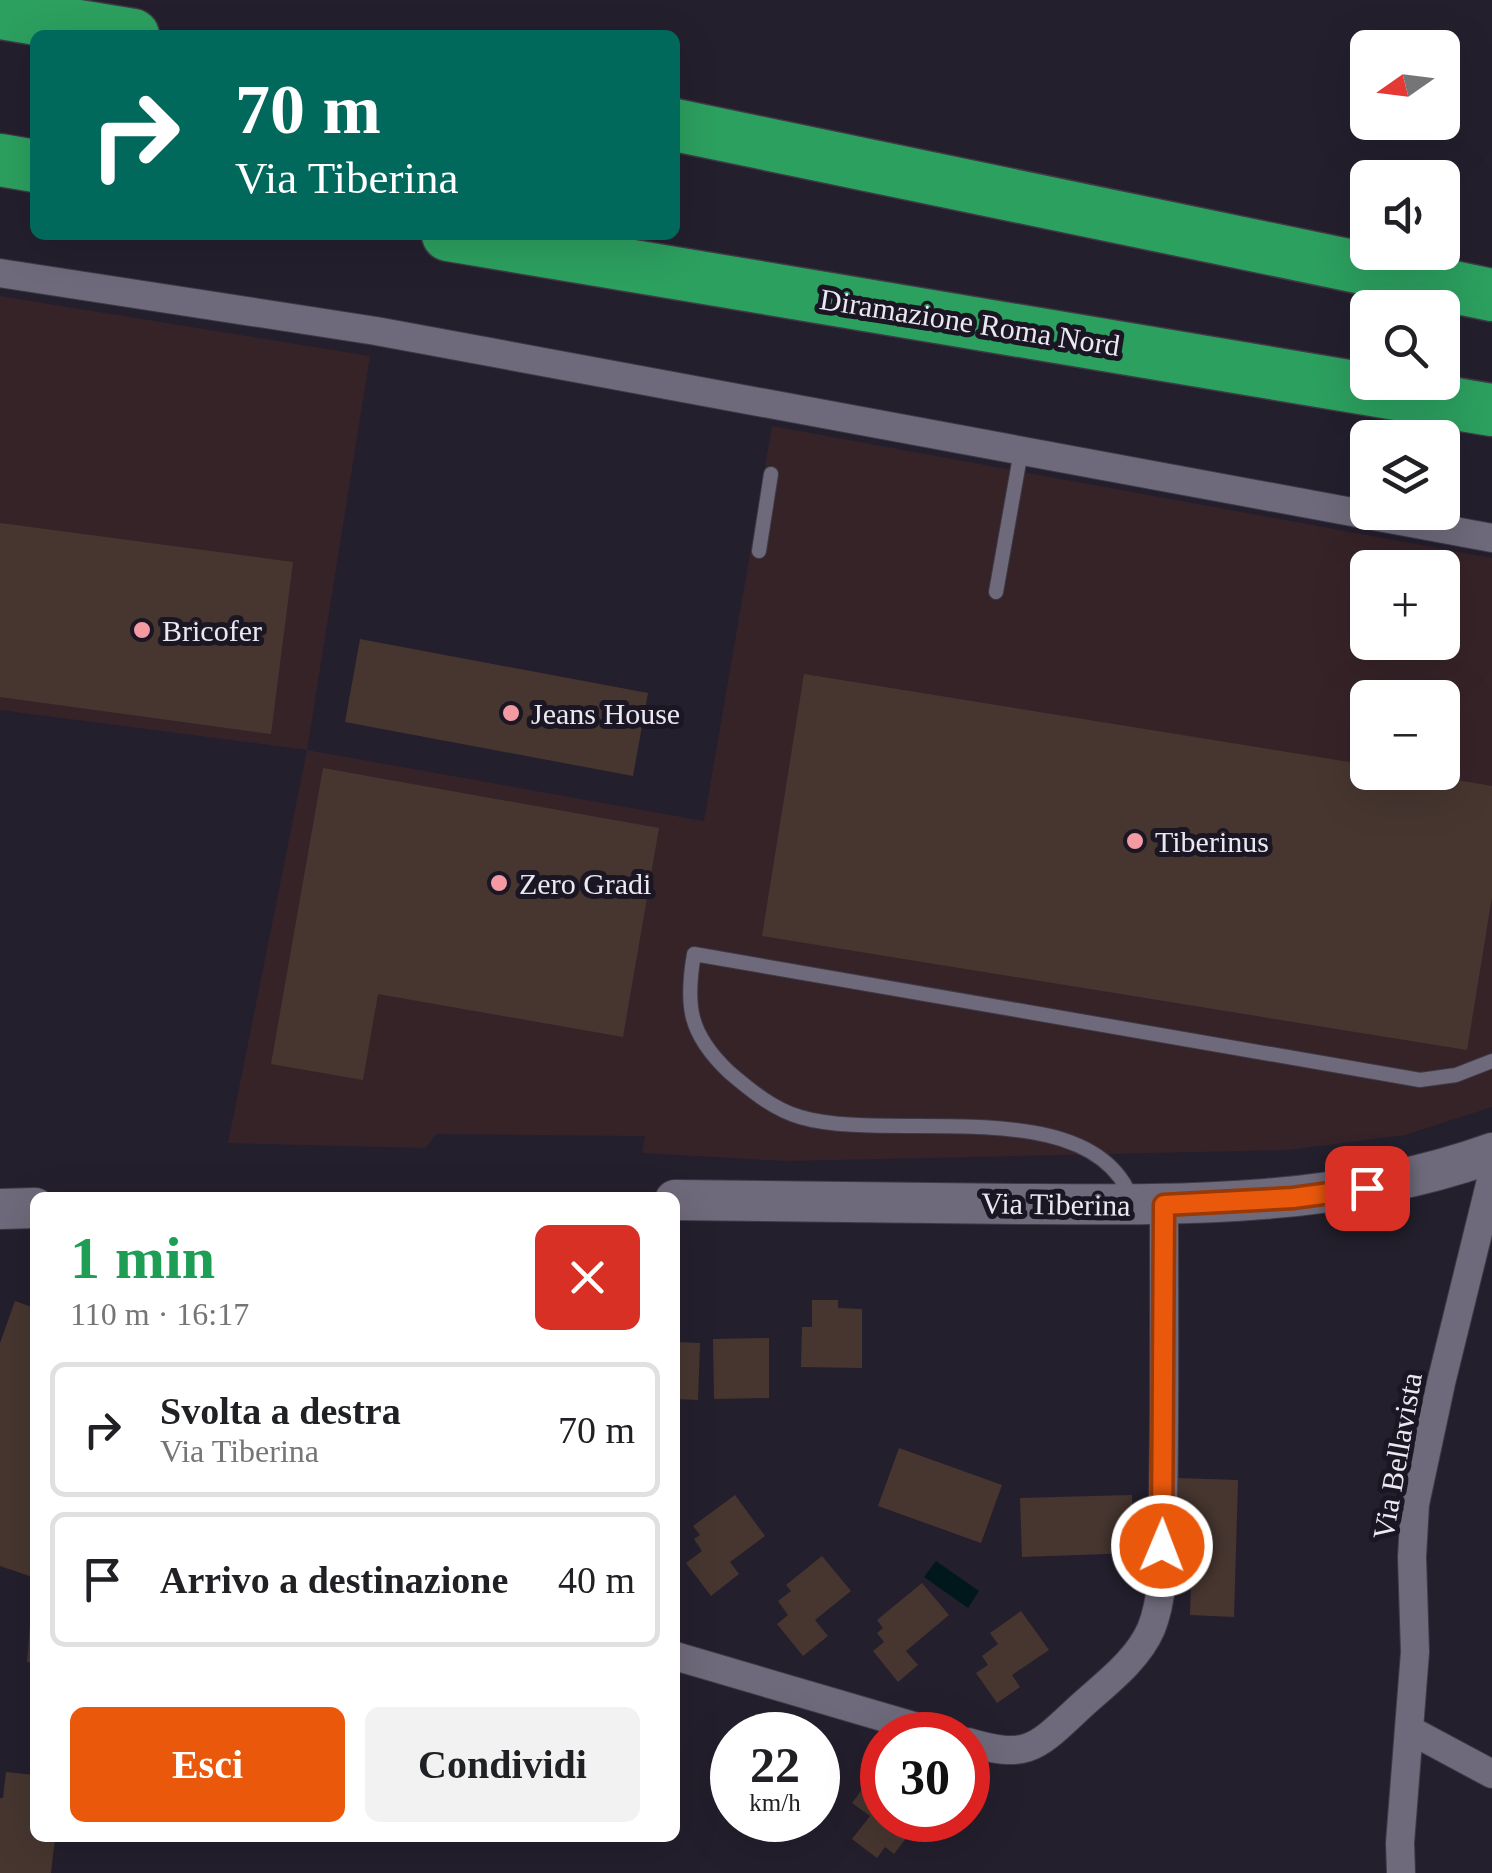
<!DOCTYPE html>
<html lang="it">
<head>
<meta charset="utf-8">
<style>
  body { margin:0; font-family:Georgia,serif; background:#f2f2f2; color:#202124; height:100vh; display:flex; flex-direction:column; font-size:38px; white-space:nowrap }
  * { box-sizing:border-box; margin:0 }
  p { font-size:32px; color:#757577 }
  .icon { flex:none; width:55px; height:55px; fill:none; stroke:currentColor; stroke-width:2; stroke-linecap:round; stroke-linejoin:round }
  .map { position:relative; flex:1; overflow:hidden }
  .sheet { position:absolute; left:30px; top:1192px; width:650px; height:650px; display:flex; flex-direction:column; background:#fff; border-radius:15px; box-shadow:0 10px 40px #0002 }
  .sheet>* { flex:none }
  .top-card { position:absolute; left:30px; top:30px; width:650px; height:210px; border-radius:15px; box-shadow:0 10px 40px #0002; background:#00695c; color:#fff; overflow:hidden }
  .needle { width:65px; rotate:256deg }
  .fabs { position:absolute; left:1350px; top:30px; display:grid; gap:20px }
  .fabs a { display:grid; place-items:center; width:110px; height:110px; border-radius:15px; background:#fff; box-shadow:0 10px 40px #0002; font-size:50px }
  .speed { position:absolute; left:710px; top:1712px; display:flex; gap:20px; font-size:50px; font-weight:700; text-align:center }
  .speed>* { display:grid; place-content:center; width:130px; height:130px; border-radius:50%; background:#fff; box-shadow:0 10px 40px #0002; line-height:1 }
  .speed small { font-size:25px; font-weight:400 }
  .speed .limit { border:15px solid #d22; background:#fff; color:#111 }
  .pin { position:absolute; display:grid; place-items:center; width:85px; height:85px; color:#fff; margin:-42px; border-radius:20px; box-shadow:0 5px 15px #0006 }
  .me { position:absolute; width:110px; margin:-55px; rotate:1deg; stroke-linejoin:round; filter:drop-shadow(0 0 8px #0008) }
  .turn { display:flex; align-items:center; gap:35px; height:210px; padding:0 40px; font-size:45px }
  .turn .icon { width:130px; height:130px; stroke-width:2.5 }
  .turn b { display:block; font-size:70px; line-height:85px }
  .round { display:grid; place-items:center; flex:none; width:105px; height:105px; border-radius:15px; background:#f2f2f2 }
  .headline { display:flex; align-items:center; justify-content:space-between; height:170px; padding:0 40px }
  h1 { font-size:60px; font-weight:800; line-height:75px; color:#1e9e55 }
  .action { display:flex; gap:20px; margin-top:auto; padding:20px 40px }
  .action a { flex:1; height:115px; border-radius:15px; background:#ea580c; color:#fff; font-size:40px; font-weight:800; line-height:115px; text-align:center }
  .action a+a { background:#f2f2f2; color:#202124 }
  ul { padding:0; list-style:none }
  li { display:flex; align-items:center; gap:30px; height:135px; margin:0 20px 15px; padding:0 20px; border:5px solid #e0e0e0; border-radius:15px }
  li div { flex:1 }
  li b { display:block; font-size:38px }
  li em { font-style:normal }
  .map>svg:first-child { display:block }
  .commercial { fill:#362328; fill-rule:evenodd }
  .water { fill:#00181c }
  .building { fill:#473630 }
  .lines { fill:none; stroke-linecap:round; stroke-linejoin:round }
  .lane-casing { stroke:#3e3a46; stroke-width:16 }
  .street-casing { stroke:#3e3a46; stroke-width:30 }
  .secondary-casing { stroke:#3e3a46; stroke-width:42 }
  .highway-casing { stroke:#3e3a46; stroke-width:55 }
  .lane { stroke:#6f6a7b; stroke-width:14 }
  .street { stroke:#6f6a7b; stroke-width:28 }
  .secondary { stroke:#6f6a7b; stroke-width:40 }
  .highway { stroke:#2ca05f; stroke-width:52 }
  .route-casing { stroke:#983908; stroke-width:25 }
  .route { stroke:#ea580c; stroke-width:18 }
  .poi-dot { fill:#f49aa3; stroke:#1a1623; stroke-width:4 }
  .labels { text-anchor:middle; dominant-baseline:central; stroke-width:10; stroke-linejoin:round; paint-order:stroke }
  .street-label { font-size:30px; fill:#ebe8f2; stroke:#1a1623 }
  .poi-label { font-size:30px; fill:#ebe8f2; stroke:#1a1623; text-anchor:start }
</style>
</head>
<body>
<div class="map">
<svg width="1492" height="1873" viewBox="0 0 1492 1873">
  <rect width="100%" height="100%" fill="#241f2d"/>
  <path class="commercial" d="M0,296L370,356L307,750L704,821L772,426L1492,558V1107L1405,1135L1288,1150L786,1161L642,1153L645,1136L436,1134L426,1148L228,1143L307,750L0,710ZM1368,568H1442V642H1368ZM1368,698H1442V772H1368Z"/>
  <path class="water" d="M936,1561L979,1591L968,1608L924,1577Z"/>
  <path class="building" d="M0,523L293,562L271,734L0,697Z
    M360,639L648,693L633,776L345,722Z
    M804,674L1368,765V772H1411L1492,786V897L1467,1050L762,936Z
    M323,768L659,828L623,1037L378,994L363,1080L271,1064Z
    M812,1300H838V1308L862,1309V1368L801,1367L802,1327H812Z
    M15,1301L35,1308V1578L0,1566V1343Z
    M769,1338V1398L714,1399L713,1339Z
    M675,1342L700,1343L698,1400L675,1399Z
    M899,1448L1002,1485L981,1543L878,1506Z
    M1177,1478L1238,1480L1234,1617L1190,1615L1191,1580H1173Z
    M735,1495L765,1536L730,1562L739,1574L711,1596L686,1563L702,1551L694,1539L700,1535L693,1526Z
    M1132,1495L1134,1553L1022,1557L1020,1498Z
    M822,1556L851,1591L815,1620L828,1636L803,1656L777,1624L788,1615L778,1601L791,1591L786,1585Z
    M922,1583L949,1615L906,1651L918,1665L898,1682L873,1651L884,1642L877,1633L883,1628L877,1620Z
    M32,1598H35V1663L27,1662Z
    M1021,1611L1049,1650L1012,1675L1020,1687L997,1703L976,1673L988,1665L982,1656L998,1644L990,1633Z
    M882,1763V1820H909L916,1825L894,1854L885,1847L877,1858L852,1839L870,1816L852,1803Z
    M6,1772L35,1775V1838H55L51,1873H0V1798H3Z
    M756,1820H797L779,1841Z"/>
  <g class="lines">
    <defs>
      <path id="lane" d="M759,551L771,474
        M996,592L1021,451
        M1132,1200C1092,1090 891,1144 800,1117C773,1109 750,1090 729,1072C689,1034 685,1006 694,954L1420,1080L1456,1075L1492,1061"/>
      <path id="street" d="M0,273L376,331L1492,538
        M675,1656L944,1735
        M1410,1730L1492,1774
        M968,1742C1028,1760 1036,1748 1080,1707C1105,1684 1137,1661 1151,1629C1166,1592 1162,1548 1163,1509C1165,1408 1164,1306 1164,1205
        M1401,1873L1400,1843L1415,1652L1412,1557L1415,1504L1441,1383L1492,1176"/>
      <path id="secondary" d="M675,1200C789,1201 904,1203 1018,1204C1179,1205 1339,1208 1492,1153
        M0,1209L35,1208"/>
      <path id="highway" d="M0,13L133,35
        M675,125L1492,295
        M0,160L35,166
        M448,235L1492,410"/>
    </defs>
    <use href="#lane" class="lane-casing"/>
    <use href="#street" class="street-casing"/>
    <use href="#secondary" class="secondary-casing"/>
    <use href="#highway" class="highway-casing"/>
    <use href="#lane" class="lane"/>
    <use href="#street" class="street"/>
    <use href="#secondary" class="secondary"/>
    <use href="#highway" class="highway"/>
  </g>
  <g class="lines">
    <defs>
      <path id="route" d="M1162,1546L1164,1205L1293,1198L1367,1188"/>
    </defs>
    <use href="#route" class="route-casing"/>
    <use href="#route" class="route"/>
  </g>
  <g class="poi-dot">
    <circle cx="142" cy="630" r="10"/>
    <circle cx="511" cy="713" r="10"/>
    <circle cx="1135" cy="841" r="10"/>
    <circle cx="499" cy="883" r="10"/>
  </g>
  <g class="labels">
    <g class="street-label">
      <text transform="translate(970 322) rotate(9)">Diramazione Roma Nord</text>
      <text transform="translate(1056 1204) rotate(1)">Via Tiberina</text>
      <text transform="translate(1397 1456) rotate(-80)">Via Bellavista</text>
    </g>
    <g class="poi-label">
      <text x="162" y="630">Bricofer</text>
      <text x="531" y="713">Jeans House</text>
      <text x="1155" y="841">Tiberinus</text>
      <text x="519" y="883">Zero Gradi</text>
    </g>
  </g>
</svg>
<div class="fabs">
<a><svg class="needle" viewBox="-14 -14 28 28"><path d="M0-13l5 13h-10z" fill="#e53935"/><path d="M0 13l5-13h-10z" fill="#757577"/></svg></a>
<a><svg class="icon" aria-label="sound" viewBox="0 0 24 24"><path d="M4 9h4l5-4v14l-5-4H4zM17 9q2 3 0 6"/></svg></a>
<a><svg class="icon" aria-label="search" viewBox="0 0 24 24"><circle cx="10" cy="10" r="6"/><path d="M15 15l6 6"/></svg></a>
<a><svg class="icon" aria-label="layers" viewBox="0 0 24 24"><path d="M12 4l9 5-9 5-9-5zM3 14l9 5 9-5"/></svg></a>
<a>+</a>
<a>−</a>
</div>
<div class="speed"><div>22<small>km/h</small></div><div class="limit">30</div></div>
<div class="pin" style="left:1367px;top:1188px;background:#d93025"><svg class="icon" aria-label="arrive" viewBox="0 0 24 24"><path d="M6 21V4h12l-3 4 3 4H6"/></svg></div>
<svg class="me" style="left:1162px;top:1546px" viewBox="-20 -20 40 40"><circle r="17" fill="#ea580c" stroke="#fff" stroke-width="3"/><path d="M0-11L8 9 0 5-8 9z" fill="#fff"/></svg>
<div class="top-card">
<div class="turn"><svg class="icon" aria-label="right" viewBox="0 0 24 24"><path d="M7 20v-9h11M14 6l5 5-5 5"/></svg><div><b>70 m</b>Via Tiberina</div></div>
</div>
<section class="sheet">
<div class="headline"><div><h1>1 min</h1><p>110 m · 16:17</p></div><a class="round" style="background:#d93025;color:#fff"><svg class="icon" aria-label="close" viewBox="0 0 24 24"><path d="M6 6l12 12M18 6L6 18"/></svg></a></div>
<ul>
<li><svg class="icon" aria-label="right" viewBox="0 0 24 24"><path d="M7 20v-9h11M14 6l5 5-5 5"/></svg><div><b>Svolta a destra</b><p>Via Tiberina</p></div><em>70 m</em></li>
<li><svg class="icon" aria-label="arrive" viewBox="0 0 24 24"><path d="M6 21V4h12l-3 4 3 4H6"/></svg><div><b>Arrivo a destinazione</b></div><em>40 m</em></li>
</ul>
<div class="action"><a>Esci</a><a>Condividi</a></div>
</section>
</div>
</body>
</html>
